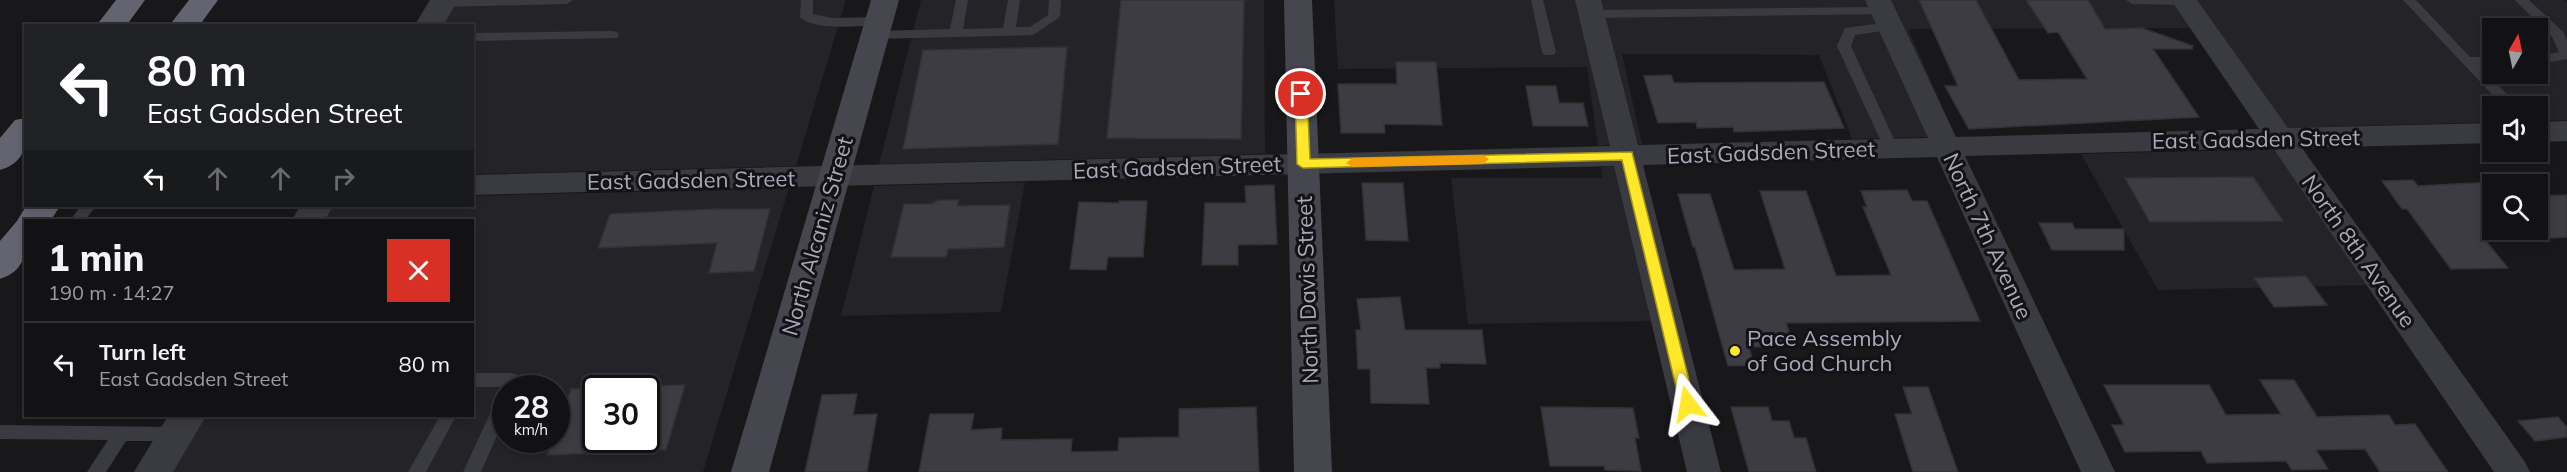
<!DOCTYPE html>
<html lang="en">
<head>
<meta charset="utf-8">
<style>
  body { margin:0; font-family:Mulish,sans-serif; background:#1f1f21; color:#f1f3f6; height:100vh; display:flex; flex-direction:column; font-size:22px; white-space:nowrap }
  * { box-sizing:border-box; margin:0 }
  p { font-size:20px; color:#9c9da0 }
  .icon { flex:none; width:33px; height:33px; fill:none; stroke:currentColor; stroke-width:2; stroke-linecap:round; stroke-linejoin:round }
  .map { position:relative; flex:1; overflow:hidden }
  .sheet { position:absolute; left:24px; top:219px; width:450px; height:198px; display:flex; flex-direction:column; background:#121113; border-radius:0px; box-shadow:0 3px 9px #0003,0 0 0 2px #313133 }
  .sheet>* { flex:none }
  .hud { position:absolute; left:24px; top:24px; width:450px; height:183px; border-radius:0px; box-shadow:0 3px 9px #0003,0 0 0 2px #313133; background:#202124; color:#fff; overflow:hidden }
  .needle { width:39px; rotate:9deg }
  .fabs { position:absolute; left:2482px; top:18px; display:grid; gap:12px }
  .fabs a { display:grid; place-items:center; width:66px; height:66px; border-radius:0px; background:#121113; box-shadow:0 3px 9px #0003,0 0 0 2px #313133; font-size:30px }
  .speed { position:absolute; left:492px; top:375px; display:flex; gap:12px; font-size:30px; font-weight:700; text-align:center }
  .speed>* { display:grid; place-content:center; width:78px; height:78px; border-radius:50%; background:#121113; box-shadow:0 3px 9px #0003,0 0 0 2px #313133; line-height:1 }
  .speed small { font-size:15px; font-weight:400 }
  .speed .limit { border:3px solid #111; border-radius:9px; background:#fff; color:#111 }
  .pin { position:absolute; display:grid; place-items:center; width:51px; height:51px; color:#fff; margin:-26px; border:3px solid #fff; border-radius:50%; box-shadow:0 2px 6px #0007 }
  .me { position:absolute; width:66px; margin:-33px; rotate:346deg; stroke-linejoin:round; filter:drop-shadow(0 0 4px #0008) }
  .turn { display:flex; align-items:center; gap:21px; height:126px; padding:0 24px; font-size:27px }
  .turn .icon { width:78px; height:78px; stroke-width:2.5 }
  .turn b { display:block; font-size:42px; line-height:51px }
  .lanes { display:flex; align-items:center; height:57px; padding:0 24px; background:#0003; justify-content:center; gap:30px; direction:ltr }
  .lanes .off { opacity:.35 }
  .round { display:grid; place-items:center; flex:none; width:63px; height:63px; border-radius:0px; background:#1f1f21 }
  .head { display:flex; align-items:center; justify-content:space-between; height:102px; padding:0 24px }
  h1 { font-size:36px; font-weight:800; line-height:45px }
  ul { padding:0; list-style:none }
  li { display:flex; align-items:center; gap:18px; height:84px; padding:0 24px; border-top:2px solid #313133 }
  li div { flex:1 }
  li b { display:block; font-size:22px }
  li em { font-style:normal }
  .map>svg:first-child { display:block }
  .built { fill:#242327; fill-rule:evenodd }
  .building { fill:#3c3c42; stroke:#323136; stroke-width:1.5 }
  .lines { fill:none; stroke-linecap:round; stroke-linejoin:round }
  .service { fill:#3a3a41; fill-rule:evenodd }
  .minor { fill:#3a3a41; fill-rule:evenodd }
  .tertiary { fill:#3a3a41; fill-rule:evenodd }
  .secondary { fill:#46464f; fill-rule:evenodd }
  .motorway { fill:#636470; fill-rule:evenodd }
  .route { fill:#ffe72a; stroke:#a6961b; stroke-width:1.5 }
  .slow { fill:#f59e0b }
  .poi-dot { fill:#ffe72a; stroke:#131215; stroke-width:2 }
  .labels { text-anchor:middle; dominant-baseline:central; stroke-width:6; stroke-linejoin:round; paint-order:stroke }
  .street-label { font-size:22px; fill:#a8aaba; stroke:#131215 }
  .poi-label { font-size:22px; fill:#a8aaba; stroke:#131215; text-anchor:start }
</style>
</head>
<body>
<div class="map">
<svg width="2567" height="472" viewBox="0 0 2567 472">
  <rect width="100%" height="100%" fill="#181719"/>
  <path class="built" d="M456,0H846L796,166L473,174L472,26H441Z
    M921,0H1264L1265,154L879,164Z
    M1334,0H1576L1611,145L1598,146L1587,67L1338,69Z
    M1600,0H1866L1929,137L1852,139L1819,55L1622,54L1642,144H1638Z
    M1890,0H2172L2191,28L1908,29L1955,136Z
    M2196,0H2564L2567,2V120L2538,121V106H2493V122L2285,128ZM2493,28H2538V74H2493Z
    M2274,149L2368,285L2158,290L2081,154Z
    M1616,166L1653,321L1468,324L1451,178H1602L1601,167Z
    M1025,182L1001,312L841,316L874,186Z
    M789,188L703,472H170L204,416H472V220H322L331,206H472L473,196ZM506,388H556V440H506ZM596,388H646V440H596Z"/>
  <path class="building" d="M1121,0H1244L1241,139L1107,138Z
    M1919,0H1976L2019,80L2087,79L2058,32L2048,33L2026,0H2088L2105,29L2142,28L2193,46L2192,49H2153L2199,117L1969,129L1945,86H1958Z
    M1067,47L1058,144L903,149L923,50Z
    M1396,62H1436L1442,125L1384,124L1385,133H1341L1338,84H1397Z
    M1671,75L1674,83L1824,82L1844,128L1734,132L1733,127L1697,128L1696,122L1658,123L1644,76Z
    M1526,86H1556L1559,103H1583L1588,126H1533Z
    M2253,177L2283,221L2150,222L2125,178Z
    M2413,180L2418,186L2493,182V241H2486L2508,268L2451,269L2407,209H2402L2382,181Z
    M1362,183H1403L1408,241L1366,240Z
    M1274,185L1277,244L1238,245V265H1202L1205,203H1246L1245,186Z
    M1907,190L1912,201H1927L1980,321L1786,323L1794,346L1749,347L1754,365L1728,366L1695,247H1693L1678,194H1710L1734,270L1785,269L1760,191H1806L1836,276L1891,275L1863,207H1867L1861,191Z
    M2567,195V237L2538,239V196Z
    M939,200H959L957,206L1010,205L1004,247L948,249L946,257H891L904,204H931Z
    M1119,201H1147L1143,257H1108L1106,270L1070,269L1079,202L1119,203Z
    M714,209H770L754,271L709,273L717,243L598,248L610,214Z
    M2039,223H2072L2075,229H2124V250H2052Z
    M2306,276L2327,305L2274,307L2254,278Z
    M1400,297L1405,330H1482L1486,364L1440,363V368H1426L1429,404L1371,403L1370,369H1358L1356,330H1361L1357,299Z
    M2260,380H2294L2317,417L2389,415L2395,425L2415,424L2448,472H2380L2365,449L2316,450L2328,469L2292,470L2286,461L2207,463L2201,451L2125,452L2112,425H2124L2104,385H2209L2226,415L2281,414Z
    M685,385L666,450H646V386Z
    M1903,387H1928L1958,472H1913L1895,414H1912Z
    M596,388V453L547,455L553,440H556V429L571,389Z
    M857,394L853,415L877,414L867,472H805L822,395Z
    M1256,407L1259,472H919L930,414H974L971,430L1002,428L1001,440L1072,439L1071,452L1118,451L1119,438L1179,437V409Z
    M1541,407L1633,408L1639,438H1635L1641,471L1605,470L1604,466H1550Z
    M1731,407H1768L1772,421H1789L1794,438H1806L1816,472H1749Z
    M2558,417L2567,427V437L2535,441L2518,421Z"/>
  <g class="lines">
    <path class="service" d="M437,0H573L567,4L442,7L436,3Z
      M801,0H813V14L832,18L879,17L885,21L879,25C860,26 813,31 800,17Z
      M956,0H968L963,29L1003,28L1008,0H1020L1016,27H1030L1048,15L1049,0H1061L1060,17L1033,35L875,39L868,35L875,31L950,29Z
      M1531,0H1543L1556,52L1554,55H1544L1542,52Z
      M2126,0H2190V1L2184,5L2132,4Z
      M2403,0H2416L2470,57H2493V65H2479L2518,106H2503Z
      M2515,0H2529L2563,32L2567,40V59L2538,64V56L2559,52L2552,37Z
      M1884,7L1890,11L1889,14L1592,18L1586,14L1592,10Z
      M1890,22L1895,23L1896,26L1895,29L1855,35L1851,46L1898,148L1891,153L1884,148L1837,46L1845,28Z
      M612,31L617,32L619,35L617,38L472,41V33Z
      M81,206H96L85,220H70Z
      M472,373H512L518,375L520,380L516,388H506V415L481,472H463L501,390L500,387H472Z
      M440,416H456L426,472H408Z
      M0,425L176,427L182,429L184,434L182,439L176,441H126L106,472H87L108,440L0,439Z"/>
    <path class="minor" d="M1575,0H1601L1638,145L1928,138L1865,0H1891L1956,137L2259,129L2171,0H2197L2288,128L2493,123V143L2302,148L2525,462L2530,472H2494L2273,148L1965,156L2115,472H2081L1937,157L1643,165L1721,472H1687L1614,166L472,195V175L1610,146Z
      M2567,121V141L2538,142V122Z"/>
    <path class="tertiary" d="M430,0H458L443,26H414Z
      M300,206H333L325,220H292Z
      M168,416H206L173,472H134Z"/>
    <path class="secondary" d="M871,0H899L769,472H731Z
      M1284,0H1312L1332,472H1294Z"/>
    <path class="motorway" d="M116,0H145L126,26H96Z
      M189,0H218L199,26H169Z
      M26,118C26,142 28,162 0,170V138L15,120Z
      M26,206H60L51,220H26C26,246 30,269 0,279V241L17,221Z"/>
  </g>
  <path class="route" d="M1301,89L1307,94L1310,159L1632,152L1695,404L1693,409L1688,410L1682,409L1680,404L1622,160L1303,168L1297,164L1295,94Z"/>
  <path class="slow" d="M1483,155L1489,159L1483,164L1353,167L1346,163L1353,158Z"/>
  <circle class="poi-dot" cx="1735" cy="351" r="6"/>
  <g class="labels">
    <g class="street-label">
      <text transform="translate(2256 139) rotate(-1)">East Gadsden Street</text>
      <text transform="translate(1771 152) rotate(-2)">East Gadsden Street</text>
      <text transform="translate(1177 167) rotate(-2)">East Gadsden Street</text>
      <text transform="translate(691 180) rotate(-1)">East Gadsden Street</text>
      <text transform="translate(817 236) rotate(-74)">North Alcaniz Street</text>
      <text transform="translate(1988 236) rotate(65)">North 7th Avenue</text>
      <text transform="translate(2359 251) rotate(55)">North 8th Avenue</text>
      <text transform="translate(1307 290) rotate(-92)">North Davis Street</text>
    </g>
    <g class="poi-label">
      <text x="1747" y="338">Pace Assembly<tspan x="1747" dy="25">of God Church</tspan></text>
    </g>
  </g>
</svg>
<div class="fabs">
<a><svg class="needle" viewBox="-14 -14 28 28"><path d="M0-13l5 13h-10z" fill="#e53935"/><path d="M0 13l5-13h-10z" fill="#9c9da0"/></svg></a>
<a><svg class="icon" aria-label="sound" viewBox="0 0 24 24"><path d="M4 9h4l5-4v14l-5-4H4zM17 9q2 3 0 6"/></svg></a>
<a><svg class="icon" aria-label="search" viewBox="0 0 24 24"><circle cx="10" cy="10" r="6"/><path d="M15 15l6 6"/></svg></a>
</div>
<div class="speed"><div>28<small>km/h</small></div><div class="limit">30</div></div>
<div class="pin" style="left:1301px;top:94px;background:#d93025"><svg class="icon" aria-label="arrive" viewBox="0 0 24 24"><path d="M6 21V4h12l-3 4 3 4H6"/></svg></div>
<svg class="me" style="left:1688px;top:404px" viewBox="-20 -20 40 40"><path d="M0-17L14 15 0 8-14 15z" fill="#ffe72a" stroke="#fff" stroke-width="4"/></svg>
<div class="hud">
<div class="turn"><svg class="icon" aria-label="left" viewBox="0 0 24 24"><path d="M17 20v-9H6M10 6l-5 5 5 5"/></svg><div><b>80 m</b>East Gadsden Street</div></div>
<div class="lanes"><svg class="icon" aria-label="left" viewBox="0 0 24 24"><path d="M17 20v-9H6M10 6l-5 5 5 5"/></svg><svg class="icon off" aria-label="ahead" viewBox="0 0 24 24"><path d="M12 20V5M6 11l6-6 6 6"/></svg><svg class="icon off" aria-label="ahead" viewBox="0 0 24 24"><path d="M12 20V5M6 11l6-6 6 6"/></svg><svg class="icon off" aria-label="right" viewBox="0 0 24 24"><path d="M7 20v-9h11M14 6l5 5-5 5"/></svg></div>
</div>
<section class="sheet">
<div class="head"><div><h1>1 min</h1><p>190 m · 14:27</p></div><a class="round" style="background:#d93025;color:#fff"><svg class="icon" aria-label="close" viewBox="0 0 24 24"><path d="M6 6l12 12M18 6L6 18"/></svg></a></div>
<ul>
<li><svg class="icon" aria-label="left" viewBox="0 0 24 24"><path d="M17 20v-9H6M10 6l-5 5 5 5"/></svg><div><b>Turn left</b><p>East Gadsden Street</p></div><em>80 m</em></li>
</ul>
</section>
</div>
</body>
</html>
